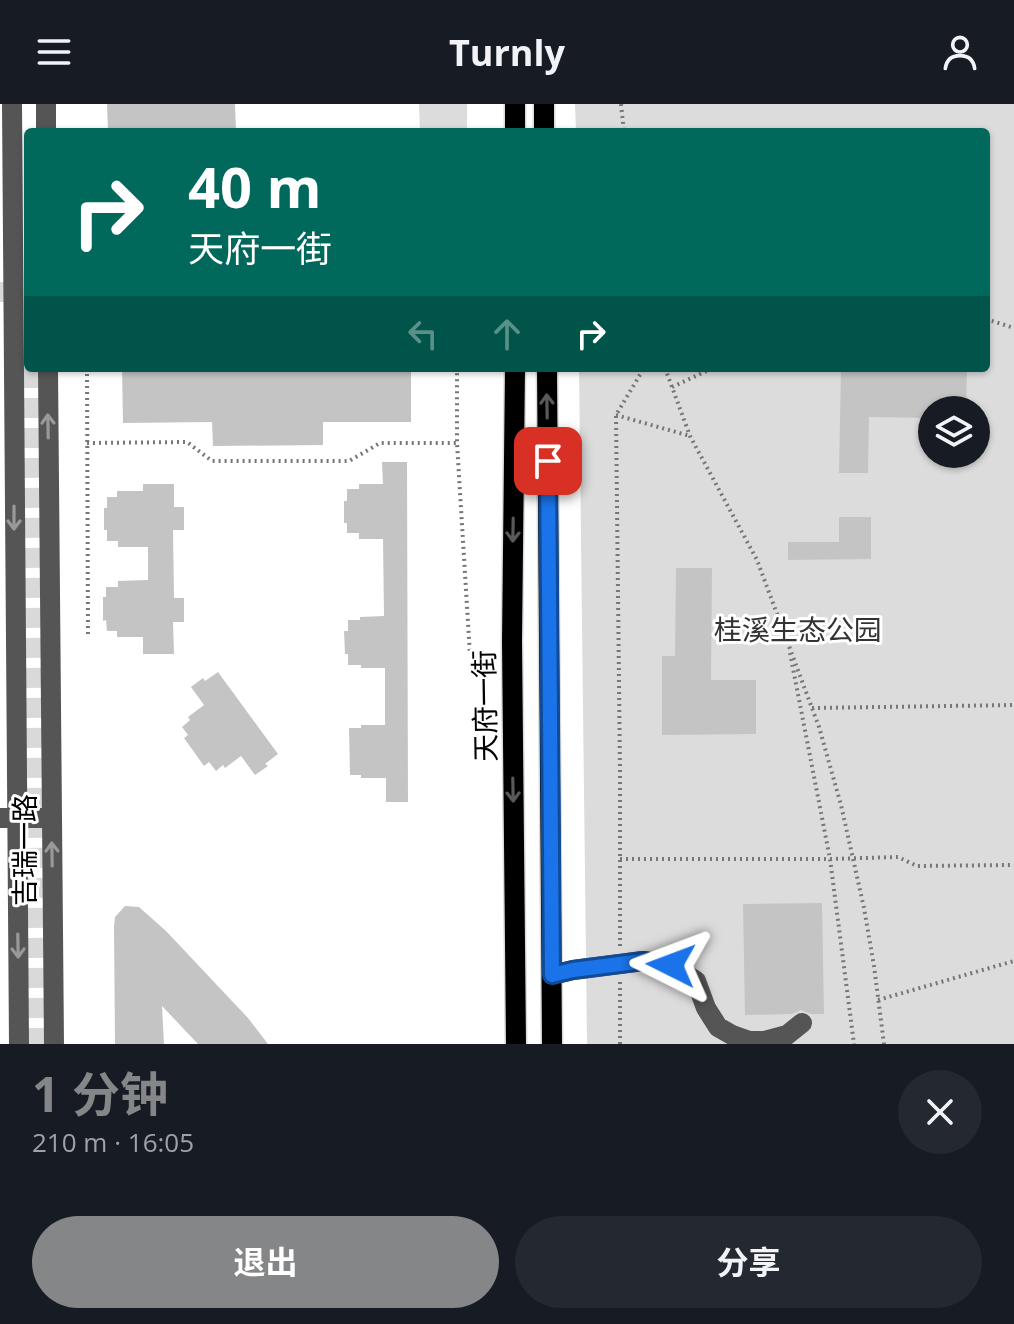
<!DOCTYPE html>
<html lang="zh">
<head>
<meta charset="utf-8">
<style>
  body { margin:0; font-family:"Open Sans","Noto Sans SC",sans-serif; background:#242831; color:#f1f3f6; height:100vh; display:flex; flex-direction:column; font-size:30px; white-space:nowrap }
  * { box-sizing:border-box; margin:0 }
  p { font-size:26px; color:#9ea1a6 }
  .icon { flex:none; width:44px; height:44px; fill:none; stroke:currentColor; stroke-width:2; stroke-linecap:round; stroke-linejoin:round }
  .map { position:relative; height:940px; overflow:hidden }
  .sheet { display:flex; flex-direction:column; background:#171b24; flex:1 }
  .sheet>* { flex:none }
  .banner { position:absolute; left:24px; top:24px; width:966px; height:244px; border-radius:8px; box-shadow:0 2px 6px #0004; background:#00695c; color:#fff; overflow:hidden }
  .controls { position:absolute; left:918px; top:292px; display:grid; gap:16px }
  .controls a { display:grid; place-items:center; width:72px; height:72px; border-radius:50%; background:#171b24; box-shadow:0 2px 6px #0004; font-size:40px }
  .pin { position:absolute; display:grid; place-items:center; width:68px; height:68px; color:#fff; margin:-34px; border-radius:16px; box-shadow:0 4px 12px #0006 }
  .me { position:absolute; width:88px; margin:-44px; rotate:273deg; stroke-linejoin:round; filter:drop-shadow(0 0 6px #0008) }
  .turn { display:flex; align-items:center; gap:28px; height:168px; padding:0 32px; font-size:36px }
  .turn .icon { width:104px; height:104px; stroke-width:2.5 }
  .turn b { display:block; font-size:56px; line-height:68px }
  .lanes { display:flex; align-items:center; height:76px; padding:0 32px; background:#0003; justify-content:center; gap:40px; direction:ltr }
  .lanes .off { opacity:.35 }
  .round { display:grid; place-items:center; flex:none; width:84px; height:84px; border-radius:42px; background:#242831 }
  .overview { display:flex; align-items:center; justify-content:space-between; height:136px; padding:0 32px }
  h1 { font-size:48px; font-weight:700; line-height:60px; color:#858687 }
  .button { display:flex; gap:16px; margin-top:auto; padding:16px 32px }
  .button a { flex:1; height:92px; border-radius:48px; background:#858687; color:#fff; font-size:32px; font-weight:700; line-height:92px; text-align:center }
  .button a+a { background:#242831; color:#f1f3f6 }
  header { display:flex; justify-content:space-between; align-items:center; height:104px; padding:0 32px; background:#171b24; font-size:36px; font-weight:700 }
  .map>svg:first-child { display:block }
  .green { fill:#dcdcdc; fill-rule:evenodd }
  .building { fill:#c4c4c4 }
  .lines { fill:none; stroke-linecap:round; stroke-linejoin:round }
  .minor-tunnel { stroke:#d9d9d9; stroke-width:20; stroke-dasharray:20 10; stroke-linecap:butt }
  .major-casing { stroke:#dbdbdb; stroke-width:23 }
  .path { stroke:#777; stroke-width:4; stroke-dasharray:2 4; stroke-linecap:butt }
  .minor { stroke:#555; stroke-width:20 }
  .major { stroke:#000; stroke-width:20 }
  .oneway { stroke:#595959 }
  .oneway2 { stroke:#999 }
  .route-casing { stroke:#114b97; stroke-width:20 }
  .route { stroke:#1a73e8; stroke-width:14 }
  .labels { text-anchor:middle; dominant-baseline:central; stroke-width:6; stroke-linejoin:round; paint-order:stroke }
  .park-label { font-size:28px; fill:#333; stroke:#fff }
  .street-label { font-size:28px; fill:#000; stroke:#fff }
</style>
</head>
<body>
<header><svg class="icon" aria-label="menu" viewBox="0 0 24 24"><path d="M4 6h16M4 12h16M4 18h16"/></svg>Turnly<svg class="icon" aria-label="person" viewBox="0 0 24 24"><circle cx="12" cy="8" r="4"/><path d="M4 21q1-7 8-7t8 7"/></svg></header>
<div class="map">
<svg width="1014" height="940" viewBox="0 0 1014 940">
  <rect width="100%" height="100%" fill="#fff"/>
  <path class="green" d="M419,0H467V28H420Z
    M575,0H1014V940H587L579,264H986V28H576ZM932,306H976V350H932Z"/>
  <path class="building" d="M107,0H235L236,28H108Z
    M122,264H411V318H323V341L213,342L212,318L123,319Z
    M841,264L967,266L966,306H932V314L869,313L868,369H839Z
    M382,358H407L408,698H386V674H361V671H350L349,624H361V621H385V564H361V561H348V550H345L344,527H348V516H360V513L384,512L383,435H359V429H347V419H344V397H347V385H359V380H383Z
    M143,380H174V403H184V426H173L174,494H184V518H173L174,550H143V533H117V527H107L106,516L103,517V493H106V483H118V477L148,476V443H118V437H107V426H104V404H107V393H117V387H143Z
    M839,413H871V455L788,456V438H839Z
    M676,464H712L711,576H756V630L662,631V552H675Z
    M218,568L278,650L265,660L268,662L255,671L241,652L225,664L223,661L216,667L209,658L204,662L184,634L188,631L182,623L190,616L188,613L204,601L191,583L203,574L205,577Z
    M822,799L824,910H811L801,906L792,910L745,911L743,800Z
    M125,802L139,803L166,827L248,914L268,940H198L162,902L164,940H115L114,822L115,813Z"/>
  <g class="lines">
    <path class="minor-tunnel" d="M0,188H28
      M30,264L38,940"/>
    <defs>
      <path id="major" d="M515,0V28
        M544,0V28
        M515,264L512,537L516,940
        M547,264L552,940"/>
    </defs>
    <use href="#major" class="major-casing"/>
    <path class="path" d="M621,0L624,28
      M986,215L1014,224
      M87,264L88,534
      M455,264L457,266V339L470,551
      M665,264L690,332L757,456L819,623L841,701L864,804L874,862L884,940
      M672,283L713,264
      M616,311L690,332
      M87,339L187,338L212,357H349L380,339H457
      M790,549L830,755L854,940
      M812,604L1014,601
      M620,755H830L898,753L917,762L1014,761
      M620,842V667L616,311L644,264
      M620,878V940
      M878,896L1014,857"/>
    <path class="minor" d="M12,0L19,940
      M46,0V28
      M48,264L54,940
      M0,714H52
      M552,871L573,866L643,857L671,861L696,877L706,904L718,923L732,931L749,937H764L787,931L802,919"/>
    <use href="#major" class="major"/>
  </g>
  <defs><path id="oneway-shaft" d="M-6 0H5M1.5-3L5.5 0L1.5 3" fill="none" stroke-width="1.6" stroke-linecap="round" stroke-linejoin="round" transform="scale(2)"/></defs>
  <g class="oneway">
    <use href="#oneway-shaft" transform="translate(547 302) rotate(-91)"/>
    <use href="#oneway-shaft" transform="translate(513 426) rotate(91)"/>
    <use href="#oneway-shaft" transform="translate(513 686) rotate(89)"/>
  </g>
  <g class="oneway2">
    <use href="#oneway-shaft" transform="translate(48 322) rotate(-91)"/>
    <use href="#oneway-shaft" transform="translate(14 414) rotate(90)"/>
    <use href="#oneway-shaft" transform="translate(52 750) rotate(-91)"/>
    <use href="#oneway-shaft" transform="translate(18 842) rotate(89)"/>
  </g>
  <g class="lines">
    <defs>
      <path id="route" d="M548,357L552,871L573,866L643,857L671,861"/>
    </defs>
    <use href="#route" class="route-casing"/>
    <use href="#route" class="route"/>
  </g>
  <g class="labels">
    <g class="park-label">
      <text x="798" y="525">桂溪生态公园</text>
    </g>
    <g class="street-label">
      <text transform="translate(484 602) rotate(-91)">天府一街</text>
      <text transform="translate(24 746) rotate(-90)">吉瑞一路</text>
    </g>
  </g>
</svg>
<div class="controls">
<a><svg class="icon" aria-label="layers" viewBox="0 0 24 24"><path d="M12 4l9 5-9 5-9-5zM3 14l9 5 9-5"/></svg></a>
</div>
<div class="pin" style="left:548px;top:357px;background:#d93025"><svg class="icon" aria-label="arrive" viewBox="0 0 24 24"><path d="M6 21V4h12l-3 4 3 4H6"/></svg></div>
<svg class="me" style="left:671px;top:861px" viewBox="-20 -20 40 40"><path d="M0-17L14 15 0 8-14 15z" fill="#1a73e8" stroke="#fff" stroke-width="4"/></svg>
<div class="banner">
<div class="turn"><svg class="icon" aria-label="right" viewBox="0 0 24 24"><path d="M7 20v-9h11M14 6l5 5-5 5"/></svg><div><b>40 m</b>天府一街</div></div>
<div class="lanes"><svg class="icon off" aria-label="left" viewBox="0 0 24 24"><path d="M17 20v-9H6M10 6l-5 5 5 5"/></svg><svg class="icon off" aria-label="ahead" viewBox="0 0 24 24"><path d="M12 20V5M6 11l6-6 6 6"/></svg><svg class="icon" aria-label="right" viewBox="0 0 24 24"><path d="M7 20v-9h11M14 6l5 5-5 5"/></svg></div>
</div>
</div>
<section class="sheet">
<div class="overview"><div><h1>1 分钟</h1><p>210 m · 16:05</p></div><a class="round"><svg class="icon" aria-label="close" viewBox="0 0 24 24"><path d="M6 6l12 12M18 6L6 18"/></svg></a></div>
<div class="button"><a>退出</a><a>分享</a></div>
</section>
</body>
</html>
